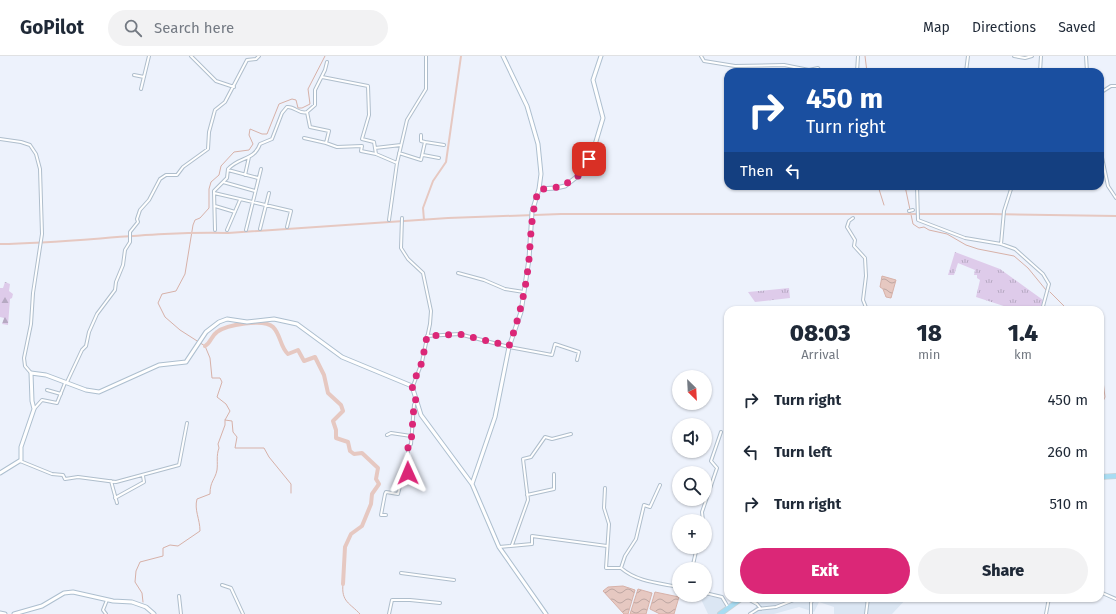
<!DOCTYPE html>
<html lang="en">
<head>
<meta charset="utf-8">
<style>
  body { margin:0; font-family:"Fira Sans",sans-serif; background:#f2f2f3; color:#1f2937; height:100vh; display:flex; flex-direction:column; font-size:15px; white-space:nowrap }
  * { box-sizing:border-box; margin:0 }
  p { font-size:13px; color:#747a83 }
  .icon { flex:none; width:22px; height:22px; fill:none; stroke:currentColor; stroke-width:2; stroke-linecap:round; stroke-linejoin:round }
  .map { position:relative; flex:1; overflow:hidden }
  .sheet { position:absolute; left:724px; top:250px; width:380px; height:296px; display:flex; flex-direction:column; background:#fff; border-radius:12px; box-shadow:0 1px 3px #0004 }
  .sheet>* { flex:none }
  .top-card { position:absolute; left:724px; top:12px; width:380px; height:122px; border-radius:12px; box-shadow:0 1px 3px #0004; background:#1a4fa0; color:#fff; overflow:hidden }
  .needle { width:26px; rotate:156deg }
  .fabs { position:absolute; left:672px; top:314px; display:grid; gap:8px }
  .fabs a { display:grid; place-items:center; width:40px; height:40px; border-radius:50%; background:#fff; box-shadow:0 1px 3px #0004; font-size:20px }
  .pin { position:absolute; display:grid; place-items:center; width:34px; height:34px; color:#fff; margin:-17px; border-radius:8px; box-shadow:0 2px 6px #0006 }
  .me { position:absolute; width:44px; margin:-22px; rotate:359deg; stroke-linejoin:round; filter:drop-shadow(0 0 3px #0008) }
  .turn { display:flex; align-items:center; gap:14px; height:84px; padding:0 16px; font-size:18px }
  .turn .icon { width:52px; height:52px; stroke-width:2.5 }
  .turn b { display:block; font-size:28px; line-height:34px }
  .then { display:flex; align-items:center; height:38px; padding:0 16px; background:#0003; gap:8px; font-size:15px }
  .eta { display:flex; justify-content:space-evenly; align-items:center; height:68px; text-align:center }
  .eta b { font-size:24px; font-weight:800; line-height:28px }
  .action { display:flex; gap:8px; margin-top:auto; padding:8px 16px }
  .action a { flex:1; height:46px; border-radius:24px; background:#db2777; color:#fff; font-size:16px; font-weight:800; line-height:46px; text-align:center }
  .action a+a { background:#f2f2f3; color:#1f2937 }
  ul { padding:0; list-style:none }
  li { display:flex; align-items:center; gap:12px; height:52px; padding:0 16px }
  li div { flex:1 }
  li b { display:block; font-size:15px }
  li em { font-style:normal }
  header { display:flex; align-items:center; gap:24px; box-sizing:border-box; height:56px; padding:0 20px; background:#fff; border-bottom:1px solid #e0e1e3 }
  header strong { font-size:19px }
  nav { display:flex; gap:22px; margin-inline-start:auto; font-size:14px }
  .search { width:280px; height:36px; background:#f2f2f3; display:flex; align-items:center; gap:10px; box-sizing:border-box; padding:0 14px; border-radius:22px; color:#747a83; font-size:15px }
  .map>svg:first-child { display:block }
  .residential { fill:#dbe6f3 }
  .grass { fill:url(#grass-tufts) }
  .forest { fill:url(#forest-firs) }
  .water { fill:url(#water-waves); stroke:#d7b1a8 }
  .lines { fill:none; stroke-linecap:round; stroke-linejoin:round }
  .stream { stroke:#d7b1a8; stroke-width:1 }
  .canal { stroke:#e6c8c1; stroke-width:2 }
  .river { stroke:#e6c8c1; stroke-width:4 }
  .street-casing { stroke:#afbecc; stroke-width:4 }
  .secondary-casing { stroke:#adbfcf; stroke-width:5 }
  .highway-casing { stroke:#cad2d6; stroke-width:6 }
  .street { stroke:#fff; stroke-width:2 }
  .secondary { stroke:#fff; stroke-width:3 }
  .highway { stroke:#a8dcf2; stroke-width:4.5 }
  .route { stroke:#db2777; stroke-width:7; stroke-dasharray:0 12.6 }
</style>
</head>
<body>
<header>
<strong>GoPilot</strong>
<div class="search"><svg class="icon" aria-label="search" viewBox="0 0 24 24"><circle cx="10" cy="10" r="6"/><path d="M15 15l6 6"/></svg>Search here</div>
<nav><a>Map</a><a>Directions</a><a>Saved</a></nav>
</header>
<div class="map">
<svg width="1116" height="558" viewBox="0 0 1116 558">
  <defs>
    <pattern id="grass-tufts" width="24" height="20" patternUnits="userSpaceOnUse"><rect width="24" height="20" fill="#decbea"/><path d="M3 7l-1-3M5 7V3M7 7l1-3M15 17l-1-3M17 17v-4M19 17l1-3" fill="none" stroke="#b6a9c2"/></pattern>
    <pattern id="forest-firs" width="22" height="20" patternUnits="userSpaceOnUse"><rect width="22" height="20" fill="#decbea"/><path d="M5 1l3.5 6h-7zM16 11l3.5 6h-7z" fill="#b6a9c2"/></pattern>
    <pattern id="water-waves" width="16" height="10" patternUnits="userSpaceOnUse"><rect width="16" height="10" fill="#e6c8c1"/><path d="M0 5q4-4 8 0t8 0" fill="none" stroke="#bda6a2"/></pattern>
  </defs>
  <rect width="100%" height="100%" fill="#edf2fc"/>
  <path class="residential" d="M699,539L721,542L726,552L718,558H708Z
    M796,542H907L892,558H834V551L819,546L814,556L799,551L774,558H753L752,555L761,545L785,547Z"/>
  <path class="grass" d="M955,196L1000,213L1043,244L1040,254H1016L976,241L980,224L977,222V219H974L975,214L958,207L954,219H948Z
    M789,232L790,242L755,246L748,236Z"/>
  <path class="forest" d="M5,226L10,228L9,235L13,238L12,242L10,243L8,269L2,268L4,262L0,261V232H3Z"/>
  <path class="water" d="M882,220L896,224L891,242L886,241L883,233L880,231Z
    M623,530L635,534L628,558H624L603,535L608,531Z
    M638,533L652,537L646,558H630Z
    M655,536L679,541L674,558H660L650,553Z"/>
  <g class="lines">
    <path class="stream" d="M865,0L867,16
      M878,130L884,149
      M905,130L913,168L919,172L924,171L929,174L947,178L966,189L978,193L1014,200L1028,212L1046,234
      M1050,236L1068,254
      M1100,301L1105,341L1100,352
      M291,437V428L269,401L264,392H235L237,381L233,376L232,365L225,364L230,355L226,348L217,341L222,326L220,322H212L210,302L205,290L180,274L165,261L158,247L162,238L176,235L185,218L193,169L195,164L200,162L209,152V133L211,126L219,119L221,110L234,96L249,94L253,88L249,79L250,73L262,78H267L279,48L292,43L296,44L298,52H302L310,48L308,33L325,0
      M343,528C341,546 350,547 360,558
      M143,546L142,537L135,526L136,515L140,506L163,500V492L170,489L178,490L200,475C200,463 194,454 197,443L210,438C210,425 215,424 217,414C218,406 216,400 219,392L218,388L225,369V364"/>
    <path class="canal" d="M424,164L423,152L433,125L446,106L461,0
      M0,188C76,187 152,175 228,177L448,162L561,158H991L1116,160"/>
    <path class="river" d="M205,290C211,287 211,280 217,276C226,269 264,262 273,271C281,279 280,291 288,298L298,294L304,305L315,301L324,319L328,337L341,349L343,355L333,365L336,374V382L348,386L350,395L354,398L362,397L378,412L376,423L379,428L372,438L371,448L362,470L351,478L345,491L343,528"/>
    <defs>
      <path id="street" d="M191,0L216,25L234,31
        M701,0L704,5L735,10L784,9L809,14L818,12L821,16
        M1014,0L1025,2L1032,0
        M1086,0L1087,16
        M327,6L325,14L315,34V49L307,56L310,71L329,75L326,87L337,91L362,90L361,95L376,98
        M857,16L858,0
        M966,16L968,0
        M1040,16L1041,0
        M134,19L144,21
        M322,21L368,30L369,59L362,83L374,86L376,98L397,107
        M141,33L149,0
        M1100,37L1111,30H1116
        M421,79V85L425,86
        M304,82L326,87
        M0,83L21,86L30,89L36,98L40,113L42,178L33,237L31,268L24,302L25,310L31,317
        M375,92L401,89
        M1100,92L1108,130L1116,142
        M399,97L421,104L425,86L444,89
        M423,99L439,102
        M228,114L258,122
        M245,119L249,101
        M223,126L255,135
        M917,130L918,164L965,182L1001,188L1015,193L1043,218L1049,228L1042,254
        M214,137L291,155L287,171
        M215,150L235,156
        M909,155L913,154
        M402,162L401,192L408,203L423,217L431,255L430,268L422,306L413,330
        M853,162L849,165L847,171L855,184L854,190L865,202L866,220L863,244L867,254
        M389,164L397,107L407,64L426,33V0
        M260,173L269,137
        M215,174L214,135L227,122L228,113C240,100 254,105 260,88L272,83L282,57L287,51C295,50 299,59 307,56
        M227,174L240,144
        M246,174L261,113
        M1001,188L1004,155L1012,130
        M458,217L484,224L505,233L524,236
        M427,280L459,278L509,291
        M509,291L552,299L555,288L579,296L577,304
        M67,326L82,294L86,290L89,276L97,258L115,234L116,226L123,209L125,194L130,186V176L138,166L137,163L140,154L149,144L160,123L166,119H177L183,111L208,93L209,76L215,54L225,46L247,4L256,3L259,0
        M47,334L61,338
        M34,353L42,344L57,347L65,327
        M387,379L391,377L411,380
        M20,405L52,418L63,419L65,423L78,421L116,426L179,409L187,367
        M111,425L117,447
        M605,432L604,452L609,468L606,512H621C637,526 659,527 679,531
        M527,439L554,433V418
        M115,442L144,426L143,420
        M386,459H381L385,438L386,436L398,438L402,422L408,421V391L411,388L414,349L416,345
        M703,465L702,456L717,412L711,405L721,376
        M512,489L528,444L523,403L531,401L545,381L552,383L571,378
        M499,491L532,488V480L607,490
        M621,512L625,500L636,483L644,449L650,451L660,429
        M692,513L697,491
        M401,517L454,524
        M222,529L231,532L243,558
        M1100,536L1116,543
        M705,537L722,541L728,551
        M179,540L181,558
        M746,542L757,548L761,553
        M106,558L103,554L107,544
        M389,558L392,544H410L440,547
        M750,558L758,553L776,551L799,542
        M811,558V547L813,542
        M866,558L868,542
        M1046,558L1049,542"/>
      <path id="secondary" d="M503,0L527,50L538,88L541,118L539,133L532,156L529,203L521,256L509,291L495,361L472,428L499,491L546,558
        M539,133L556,132L565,130L588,112L603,62L593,24L601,0
        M0,417L21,404V391L34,353L32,345L31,317L46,319L86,334L99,336L159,309L186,306L206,276L219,266L227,263L247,266L274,263L297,268L342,301L412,330L421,359L472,428
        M0,557L5,558
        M14,558L42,550L64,537L73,536L113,545L132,546L146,551L154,558"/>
      <path id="highway" d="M1100,421L1116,420
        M720,558L742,542"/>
    </defs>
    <use href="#street" class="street-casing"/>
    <use href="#secondary" class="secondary-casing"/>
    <use href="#highway" class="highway-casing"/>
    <use href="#street" class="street"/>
    <use href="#secondary" class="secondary"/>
    <use href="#highway" class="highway"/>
  </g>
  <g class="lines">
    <path class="route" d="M408,417V390L411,388L414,349L416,345L412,330L422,306L427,280L459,278L509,290C519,262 526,234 529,203C531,180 531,156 539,133C561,133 569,127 586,114L589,103"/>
  </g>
</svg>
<div class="fabs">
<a><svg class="needle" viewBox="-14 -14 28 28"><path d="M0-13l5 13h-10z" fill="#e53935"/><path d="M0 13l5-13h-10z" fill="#747a83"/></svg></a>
<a><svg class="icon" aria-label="sound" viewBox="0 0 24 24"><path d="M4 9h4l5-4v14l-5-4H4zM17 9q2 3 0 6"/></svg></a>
<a><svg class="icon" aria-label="search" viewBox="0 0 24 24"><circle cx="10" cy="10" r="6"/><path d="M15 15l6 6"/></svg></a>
<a>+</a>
<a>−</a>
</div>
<div class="pin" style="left:589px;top:103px;background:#d93025"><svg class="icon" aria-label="arrive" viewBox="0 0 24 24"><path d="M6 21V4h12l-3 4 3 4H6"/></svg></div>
<svg class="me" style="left:408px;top:417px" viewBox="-20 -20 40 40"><path d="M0-17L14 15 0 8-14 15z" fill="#db2777" stroke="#fff" stroke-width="4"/></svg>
<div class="top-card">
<div class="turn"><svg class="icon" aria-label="right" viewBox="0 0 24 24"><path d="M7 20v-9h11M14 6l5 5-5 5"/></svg><div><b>450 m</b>Turn right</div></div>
<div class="then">Then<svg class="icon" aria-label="left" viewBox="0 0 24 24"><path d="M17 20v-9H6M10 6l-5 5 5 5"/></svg></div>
</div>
<section class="sheet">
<div class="eta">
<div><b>08:03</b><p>Arrival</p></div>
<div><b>18</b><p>min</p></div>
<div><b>1.4</b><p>km</p></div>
</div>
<ul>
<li><svg class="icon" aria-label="right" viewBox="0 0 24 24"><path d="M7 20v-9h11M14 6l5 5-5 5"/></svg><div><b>Turn right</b></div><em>450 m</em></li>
<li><svg class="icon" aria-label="left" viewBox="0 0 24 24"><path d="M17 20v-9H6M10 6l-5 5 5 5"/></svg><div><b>Turn left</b></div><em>260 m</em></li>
<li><svg class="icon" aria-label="right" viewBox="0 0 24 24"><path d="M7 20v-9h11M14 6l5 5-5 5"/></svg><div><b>Turn right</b></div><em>510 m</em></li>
</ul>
<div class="action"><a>Exit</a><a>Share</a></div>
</section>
</div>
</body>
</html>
